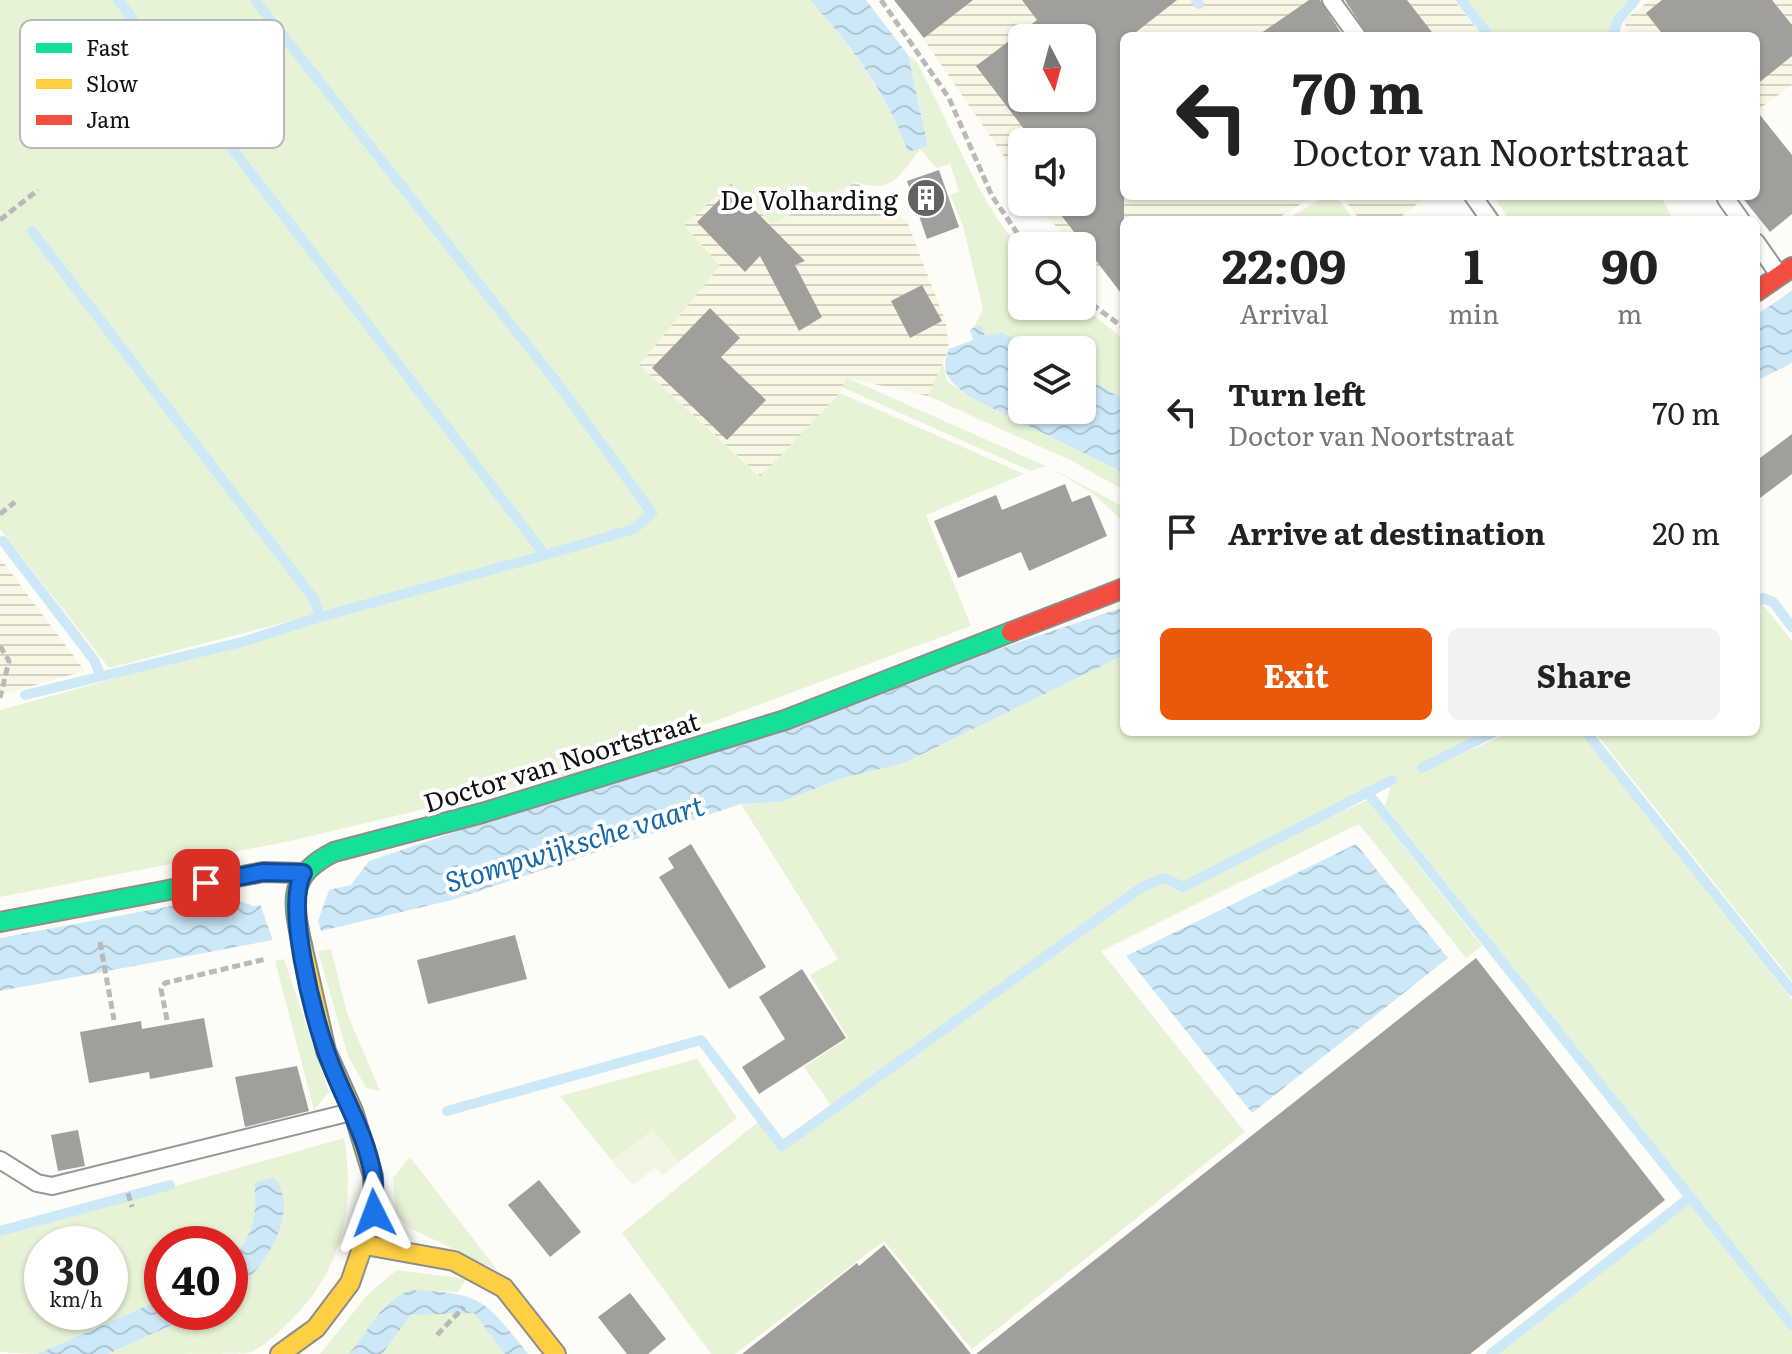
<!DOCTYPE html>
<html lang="en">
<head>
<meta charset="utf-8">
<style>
  body { margin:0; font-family:Literata,serif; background:#f2f2f2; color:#222; height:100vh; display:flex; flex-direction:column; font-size:30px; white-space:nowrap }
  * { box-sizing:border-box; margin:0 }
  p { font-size:26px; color:#767676 }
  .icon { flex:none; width:44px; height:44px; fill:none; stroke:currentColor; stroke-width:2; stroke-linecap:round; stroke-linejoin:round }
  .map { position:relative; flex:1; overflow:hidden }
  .sheet { position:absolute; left:1120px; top:216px; width:640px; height:520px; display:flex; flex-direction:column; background:#fff; border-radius:12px; box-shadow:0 2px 6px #0004 }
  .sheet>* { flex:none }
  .top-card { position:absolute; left:1120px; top:32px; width:640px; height:168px; border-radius:12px; box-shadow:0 2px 6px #0004; background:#fff; color:#222; overflow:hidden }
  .needle { width:52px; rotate:174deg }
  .buttons { position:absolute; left:1008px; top:24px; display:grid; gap:16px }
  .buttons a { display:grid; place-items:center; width:88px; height:88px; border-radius:12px; background:#fff; box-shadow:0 2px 6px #0004; font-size:40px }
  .speed { position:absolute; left:24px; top:1226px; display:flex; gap:16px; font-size:40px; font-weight:700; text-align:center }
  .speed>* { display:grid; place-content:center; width:104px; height:104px; border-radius:50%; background:#fff; box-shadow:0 2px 6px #0004; line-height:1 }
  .speed small { font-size:20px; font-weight:400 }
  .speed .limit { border:12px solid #d22; background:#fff; color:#111 }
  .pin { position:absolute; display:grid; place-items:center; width:68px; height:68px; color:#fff; margin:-34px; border-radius:16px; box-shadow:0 4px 12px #0006 }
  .me { position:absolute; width:88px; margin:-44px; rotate:357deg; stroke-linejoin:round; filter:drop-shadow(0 0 6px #0008) }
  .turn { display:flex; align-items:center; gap:28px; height:168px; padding:0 40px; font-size:36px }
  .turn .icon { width:104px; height:104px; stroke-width:2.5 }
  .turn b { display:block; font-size:56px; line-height:68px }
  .eta { display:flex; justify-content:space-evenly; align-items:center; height:136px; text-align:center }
  .eta b { font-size:48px; font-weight:700; line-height:56px }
  .cta { display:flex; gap:16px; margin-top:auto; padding:16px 40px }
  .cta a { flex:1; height:92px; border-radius:12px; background:#ea580c; color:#fff; font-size:32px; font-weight:700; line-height:92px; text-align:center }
  .cta a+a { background:#f2f2f2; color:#222 }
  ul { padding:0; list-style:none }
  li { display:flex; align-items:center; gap:24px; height:120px; padding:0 40px }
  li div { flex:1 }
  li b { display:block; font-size:30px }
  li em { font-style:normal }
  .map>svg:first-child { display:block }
  .farmland { fill:url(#farmland-rules); fill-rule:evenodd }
  .grass { fill:#e7f3d7; fill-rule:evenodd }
  .pitch { fill:#f0f6e1 }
  .water { fill:url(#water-waves) }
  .pier { fill:#fdfcf7 }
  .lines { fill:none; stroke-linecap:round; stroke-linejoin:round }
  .stream { stroke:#cde8f7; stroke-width:10 }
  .building { fill:#a19f9c; fill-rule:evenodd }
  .lane-casing { stroke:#979795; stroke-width:20 }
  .fast-casing { stroke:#8e8d8b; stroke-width:22 }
  .slow-casing { stroke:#8e8d8b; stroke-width:22 }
  .jam-casing { stroke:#8e8d8b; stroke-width:22 }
  .path { stroke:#b9b9b8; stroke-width:5; stroke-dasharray:8 4; stroke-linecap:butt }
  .lane { stroke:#fffffe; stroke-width:16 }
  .fast { stroke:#16e098; stroke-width:18 }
  .slow { stroke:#ffcf43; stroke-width:18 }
  .jam { stroke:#f24e42; stroke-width:18 }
  .route-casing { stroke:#114b97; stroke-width:20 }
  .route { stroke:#1a73e8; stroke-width:14 }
  .labels { text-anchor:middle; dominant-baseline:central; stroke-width:8; stroke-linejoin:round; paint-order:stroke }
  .poi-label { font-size:26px; fill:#111; stroke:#fff; text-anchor:end }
  .street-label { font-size:26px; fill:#111; stroke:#fff }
  .water-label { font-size:28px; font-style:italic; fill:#1768a6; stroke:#fff }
  .key { fill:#fff; stroke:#b8b8b8; stroke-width:2 }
  .key-label { font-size:22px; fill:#111 }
</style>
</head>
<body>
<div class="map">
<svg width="1792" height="1354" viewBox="0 0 1792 1354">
  <defs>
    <pattern id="farmland-rules" width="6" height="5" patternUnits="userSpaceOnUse" patternTransform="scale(2)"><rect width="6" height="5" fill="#f9f7e4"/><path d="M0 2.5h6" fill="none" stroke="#d4d3c3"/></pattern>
    <pattern id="water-waves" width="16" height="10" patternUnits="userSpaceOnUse" patternTransform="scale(2)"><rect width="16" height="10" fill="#cde8f7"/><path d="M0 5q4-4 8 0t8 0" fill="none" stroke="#afc6d3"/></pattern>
  </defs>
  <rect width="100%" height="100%" fill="#fdfcf7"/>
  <path class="farmland" d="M897,0H1454L1482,36H1124V196H1314L1275,220H1124V291L1082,251V246H1077L1042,213L1034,202H1082V142H1022V183ZM1022,38H1082V98H1022Z
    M1650,0H1792V85L1756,111V36H1632L1623,21Z
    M856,182L907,221L946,323L949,349L928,396L847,378L840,393L761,477L639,365L720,266L684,225L731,183L772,224Z
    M1342,196H1427L1397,220H1360Z
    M0,558L85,671L0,695Z"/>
  <path class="grass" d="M0,0H810C850,46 887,94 909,152L928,145L908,55L917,62C951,125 975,197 1022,251V306H1081L1124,339V399L1082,376V350H1034L1002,332L985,336L973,329L983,309L963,226L950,195L959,191L950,164L936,168L920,149C900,175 892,195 856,182L772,224L731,183L684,225L720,266L639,365L760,477L840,393L1024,474L926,515L971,626L572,774L290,841L0,897V710L109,680L310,616L109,668L0,529Z
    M1466,0H1628L1616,15L1609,36H1493Z
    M1325,196H1336L1354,220H1286Z
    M1493,196H1661L1673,220H1510Z
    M943,363L947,381L970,397L1124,473V490L1072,461L928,396Z
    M847,378L1046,466L1031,471L842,387Z
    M1049,467L1124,507V522L1092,493Z
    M1756,596L1792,641V981L1595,732H1756Z
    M1124,655V732H1484L1421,764L1425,771L1510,732H1580L1792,1000V1354H1499L1696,1198L1385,806L1392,781L1389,777L1201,878L1367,800L1482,946L1466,958L1359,824L1101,951L1245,1132L972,1349L884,1241L735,1354H711L622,1233L759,1121L782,1145L833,1108L804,1067L848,1038L810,975L838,959L741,804L781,802L843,778L904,763Z
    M331,949L347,1013L380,1091L366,1088L348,1056L318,951Z
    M284,959L329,1092L314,1110L275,961Z
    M697,1059L737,1118L679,1162L653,1130L612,1161L560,1096Z
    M344,1138C356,1206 342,1269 292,1319C280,1331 265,1346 249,1353C234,1354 132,1354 108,1354L200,1312H230V1296L272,1243L254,1184C258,1214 253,1238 230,1259V1244H162V1299L37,1354L0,1352V1236ZM42,1244H110V1312H42Z
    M410,1157L498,1271L406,1226L396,1212L393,1178Z
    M397,1270L466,1279L458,1292C377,1289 396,1299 349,1354H320L369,1293Z
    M435,1311L474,1312L505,1354H382L411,1315Z"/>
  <path class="pitch" d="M653,1129L679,1162L663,1175L655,1168L633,1185L612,1161Z"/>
  <path class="water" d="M810,0H866L908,55L928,146L908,152C888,94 850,45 810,0Z
    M1792,291V363L1756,381V315Z
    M981,325L985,336L1002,332L1034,350H1022V410H1082V376L1124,399V473L970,397C950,382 939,374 949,349L973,340L970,329Z
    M1124,607V655L904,763L843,778L781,802L741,804L452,900L321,931L0,991V938L225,896L254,906L351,885L369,861Z
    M1356,844L1448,958L1252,1113L1126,956Z
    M274,1177C303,1214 261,1272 230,1296V1259C253,1238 258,1214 254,1183Z
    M411,1290C483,1293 484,1299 528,1354H505L474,1313L411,1315L382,1354H349C369,1331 381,1300 411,1290Z
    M162,1299V1312H200L108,1354H37Z"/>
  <path class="pier" d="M331,885L318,921L322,934L274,944L259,901Z"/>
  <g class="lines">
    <path class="stream" d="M118,0L142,31
      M1196,0L1199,4
      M1461,0L1489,36
      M1613,36L1618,20L1635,0
      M191,95L545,555
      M32,231L314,599L320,617
      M3,541L94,660L100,674
      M1756,603L1763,598L1773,602L1792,627
      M25,695L242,642L320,617L545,555L634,529L652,513L561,388L255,0
      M1586,732L1792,991
      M1422,768L1494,732
      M1367,792L1792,1325
      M447,1111L701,1040L782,1146L1142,887L1164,878L1183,887L1392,780
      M0,1231L170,1185
      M1491,1354L1689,1198"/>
  </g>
  <path class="building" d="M894,0H973L924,38Z
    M1022,0H1177L1131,36H1124V297L1051,202H1082V142H1034L976,66L1037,20ZM1022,38H1082V98H1022Z
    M1309,0H1320L1343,36H1257Z
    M1345,0H1407L1435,36H1368Z
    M1662,0H1772L1792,25V56L1756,85V36H1664L1646,13Z
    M1756,110L1792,155V214L1770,232L1741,196H1756Z
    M939,170L959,227L927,239L907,181Z
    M732,187L805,261L795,265L822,317L799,331L760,256L745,272L697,222Z
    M922,285L942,321L910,338L891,301Z
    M710,308L740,338L721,357L766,400L727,440L652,368Z
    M1792,434V474L1756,501V461Z
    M1065,484L1072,502L1090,495L1107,536L1029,571L1021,552L958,578L934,521L996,495L1002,510Z
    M691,844L766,967L729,989L659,877L674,868L668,858Z
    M515,935L527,979L428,1004L417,960Z
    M1476,958L1665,1200L1470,1354H976Z
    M802,969L846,1038L759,1094L742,1067L785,1039L759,997Z
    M204,1018L213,1067L150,1079L149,1072L89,1083L80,1032L141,1021L142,1029Z
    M297,1066L309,1111L245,1127L235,1077Z
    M78,1130L85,1166L58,1171L51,1135Z
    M539,1180L581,1232L550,1257L508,1205Z
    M884,1245L971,1354H742L857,1263L859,1266Z
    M630,1293L666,1339L648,1354H627L598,1317Z"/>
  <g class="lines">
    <defs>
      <path id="lane" d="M1331,0L1357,36
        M1473,196L1490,220
        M1726,199L1741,220
        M1756,242L1779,275
        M0,1160L37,1183L52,1186L351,1112"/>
      <path id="fast" d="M0,922L263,872L303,873
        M302,945C292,899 288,875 334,852L482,813L785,720L1011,632"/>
      <path id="slow" d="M365,1245L454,1261L504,1288L556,1354
        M280,1354L316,1328L350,1283L374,1213L373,1176L353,1111L326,1051L302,945"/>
      <path id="jam" d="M1756,292L1792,267
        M1011,632L1124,588"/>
    </defs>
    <use href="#lane" class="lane-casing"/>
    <use href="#fast" class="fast-casing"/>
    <use href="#slow" class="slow-casing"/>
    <use href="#jam" class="jam-casing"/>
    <path class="path" d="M881,0L949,98L992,196L1026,246
      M0,220L38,190
      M1082,297L1124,328
      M0,514L15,502
      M0,646L9,661L0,698
      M100,942L114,1020
      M167,1020L161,989L165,983L266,959
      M128,1193L132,1207
      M437,1335L464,1307"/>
    <use href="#lane" class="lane"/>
    <use href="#fast" class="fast"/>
    <use href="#slow" class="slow"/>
    <use href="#jam" class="jam"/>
  </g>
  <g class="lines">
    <defs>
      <path id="route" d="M206,883L263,872L303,873C285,907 313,1013 326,1051C340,1093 366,1132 373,1176C375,1188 374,1201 374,1213"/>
    </defs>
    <use href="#route" class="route-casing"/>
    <use href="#route" class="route"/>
  </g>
  <defs>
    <symbol id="building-disc" viewBox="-11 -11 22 22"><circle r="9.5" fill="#646362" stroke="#fff"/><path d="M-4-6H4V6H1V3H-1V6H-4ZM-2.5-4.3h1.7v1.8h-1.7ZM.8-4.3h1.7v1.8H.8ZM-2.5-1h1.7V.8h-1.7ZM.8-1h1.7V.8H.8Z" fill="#fff"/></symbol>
  </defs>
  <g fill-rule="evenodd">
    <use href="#building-disc" x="904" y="176" width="44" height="44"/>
  </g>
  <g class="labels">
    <g class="poi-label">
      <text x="898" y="198">De Volharding</text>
    </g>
    <g class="street-label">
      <text transform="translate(561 760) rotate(-17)">Doctor van Noortstraat</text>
    </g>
    <g class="water-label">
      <text transform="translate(574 842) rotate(-17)">Stompwijksche vaart</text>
    </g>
  </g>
  <rect x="20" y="20" width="264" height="128" rx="12" class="key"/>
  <rect x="36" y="43" width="36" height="10" fill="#16e098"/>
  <rect x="36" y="79" width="36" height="10" fill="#ffcf43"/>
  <rect x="36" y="115" width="36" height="10" fill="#f24e42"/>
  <g class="key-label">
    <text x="86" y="56">Fast</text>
    <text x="86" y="92">Slow</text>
    <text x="86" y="128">Jam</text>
  </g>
</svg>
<div class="buttons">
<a><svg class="needle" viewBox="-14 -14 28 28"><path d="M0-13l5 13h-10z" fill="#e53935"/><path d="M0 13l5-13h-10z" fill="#767676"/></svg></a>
<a><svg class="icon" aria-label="sound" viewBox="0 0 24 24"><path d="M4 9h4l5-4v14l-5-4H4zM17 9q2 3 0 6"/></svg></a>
<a><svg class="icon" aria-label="search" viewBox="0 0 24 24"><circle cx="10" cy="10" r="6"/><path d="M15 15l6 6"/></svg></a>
<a><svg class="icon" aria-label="layers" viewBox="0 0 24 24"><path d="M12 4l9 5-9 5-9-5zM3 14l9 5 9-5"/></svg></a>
</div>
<div class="speed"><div>30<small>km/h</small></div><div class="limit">40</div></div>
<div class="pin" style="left:206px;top:883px;background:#d93025"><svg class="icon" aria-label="arrive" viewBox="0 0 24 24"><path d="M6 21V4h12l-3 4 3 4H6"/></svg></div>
<svg class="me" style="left:374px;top:1213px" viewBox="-20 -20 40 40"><path d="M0-17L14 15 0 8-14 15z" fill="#1a73e8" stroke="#fff" stroke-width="4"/></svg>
<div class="top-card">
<div class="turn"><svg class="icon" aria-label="left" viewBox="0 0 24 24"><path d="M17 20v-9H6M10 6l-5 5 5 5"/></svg><div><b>70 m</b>Doctor van Noortstraat</div></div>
</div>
<section class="sheet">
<div class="eta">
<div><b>22:09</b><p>Arrival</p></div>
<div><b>1</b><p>min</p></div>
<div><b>90</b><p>m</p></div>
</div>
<ul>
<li><svg class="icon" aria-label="left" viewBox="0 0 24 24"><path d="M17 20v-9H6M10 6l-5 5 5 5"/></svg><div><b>Turn left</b><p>Doctor van Noortstraat</p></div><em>70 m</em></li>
<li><svg class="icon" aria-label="arrive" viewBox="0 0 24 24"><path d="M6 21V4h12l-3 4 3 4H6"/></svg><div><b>Arrive at destination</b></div><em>20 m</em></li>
</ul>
<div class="cta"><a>Exit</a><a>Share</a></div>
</section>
</div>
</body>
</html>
